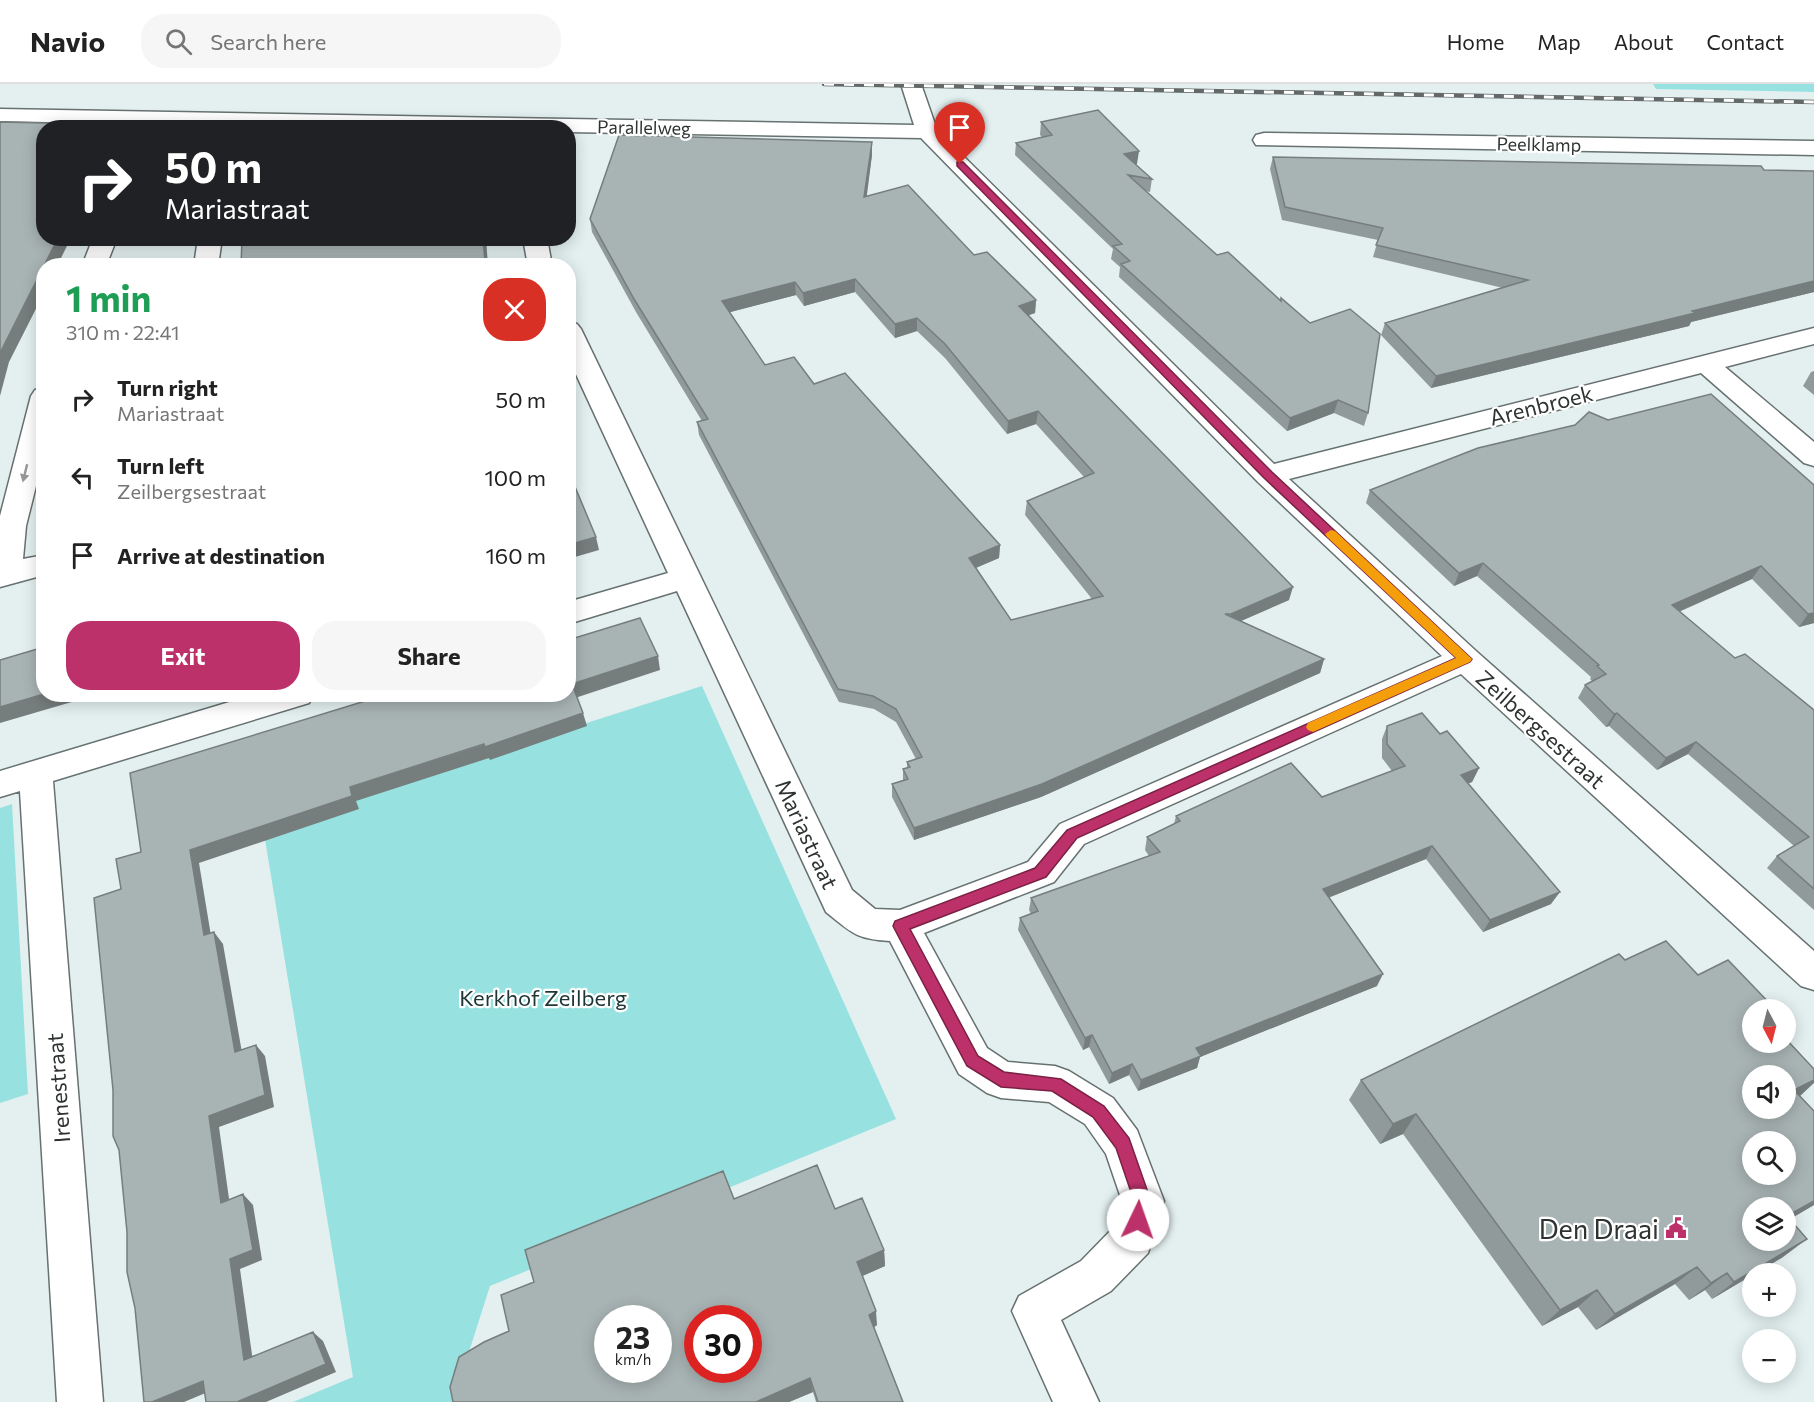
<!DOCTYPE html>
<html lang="en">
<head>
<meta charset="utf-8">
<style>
  body { margin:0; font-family:Commissioner,sans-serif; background:#f6f6f6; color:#222; height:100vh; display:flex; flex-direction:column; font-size:22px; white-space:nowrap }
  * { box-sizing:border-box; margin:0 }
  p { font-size:20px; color:#767676 }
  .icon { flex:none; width:33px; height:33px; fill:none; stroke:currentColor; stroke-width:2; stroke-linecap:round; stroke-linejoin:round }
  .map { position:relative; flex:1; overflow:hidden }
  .sheet { position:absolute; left:36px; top:174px; width:540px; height:444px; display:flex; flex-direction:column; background:#fff; border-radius:24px; box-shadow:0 3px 15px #0003 }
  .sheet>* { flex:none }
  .banner { position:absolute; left:36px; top:36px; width:540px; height:126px; border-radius:24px; box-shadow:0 3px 15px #0003; background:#202124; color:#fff; overflow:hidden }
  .needle { width:39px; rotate:173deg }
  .buttons { position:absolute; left:1742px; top:915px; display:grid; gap:12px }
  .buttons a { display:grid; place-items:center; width:54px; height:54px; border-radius:50%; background:#fff; box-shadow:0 3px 15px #0003; font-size:30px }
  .speed { position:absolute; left:594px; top:1221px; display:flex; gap:12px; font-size:30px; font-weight:700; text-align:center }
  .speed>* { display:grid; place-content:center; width:78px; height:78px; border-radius:50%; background:#fff; box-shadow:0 3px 15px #0003; line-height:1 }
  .speed small { font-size:15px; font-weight:400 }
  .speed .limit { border:9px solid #d22; background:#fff; color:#111 }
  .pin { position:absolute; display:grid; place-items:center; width:51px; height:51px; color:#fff; margin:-62px -26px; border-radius:50% 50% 50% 0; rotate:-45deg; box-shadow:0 0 6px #0007 }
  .pin .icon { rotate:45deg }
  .me { position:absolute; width:66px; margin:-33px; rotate:3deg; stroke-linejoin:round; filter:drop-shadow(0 0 4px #0008) }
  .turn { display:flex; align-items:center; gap:21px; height:126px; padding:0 30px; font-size:27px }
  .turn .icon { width:78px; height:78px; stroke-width:2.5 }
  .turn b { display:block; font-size:42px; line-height:51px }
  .round { display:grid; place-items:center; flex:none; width:63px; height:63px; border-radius:24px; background:#f6f6f6 }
  .summary { display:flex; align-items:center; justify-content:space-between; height:102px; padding:0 30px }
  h1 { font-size:36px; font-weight:700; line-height:45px; color:#1e9e55 }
  .primary-button { display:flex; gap:12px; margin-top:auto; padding:12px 30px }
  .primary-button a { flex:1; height:69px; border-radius:24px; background:#bc3169; color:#fff; font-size:24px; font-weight:700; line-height:69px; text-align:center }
  .primary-button a+a { background:#f6f6f6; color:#222 }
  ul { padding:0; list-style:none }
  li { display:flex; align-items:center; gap:18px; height:78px; padding:0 30px }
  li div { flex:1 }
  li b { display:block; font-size:22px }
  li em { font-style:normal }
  header { display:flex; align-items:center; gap:36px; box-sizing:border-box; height:84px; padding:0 30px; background:#fff; border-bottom:2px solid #e0e0e0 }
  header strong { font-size:28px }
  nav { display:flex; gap:33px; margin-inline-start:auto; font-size:21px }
  .search { width:420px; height:54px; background:#f6f6f6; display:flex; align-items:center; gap:15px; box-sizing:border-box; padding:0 21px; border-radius:24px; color:#767676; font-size:22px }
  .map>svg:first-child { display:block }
  .green { fill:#97e2e0 }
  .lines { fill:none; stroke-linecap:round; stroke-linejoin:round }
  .minor-casing { stroke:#667170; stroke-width:3 }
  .minor { fill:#fff; fill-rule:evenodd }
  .rail-casing { stroke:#626968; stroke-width:4.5 }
  .rail { stroke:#fff; stroke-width:3; stroke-dasharray:10; stroke-linecap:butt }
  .wall { fill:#909a9a; fill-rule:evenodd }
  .shaded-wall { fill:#767d7d }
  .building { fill:#a8b3b3; stroke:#767d7d; stroke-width:1.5; fill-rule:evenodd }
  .oneway { fill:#969998 }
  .route { fill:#bc3169; stroke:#7a2044; stroke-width:1.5 }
  .slow { fill:#f59e0b }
  .labels { text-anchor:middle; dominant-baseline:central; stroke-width:4.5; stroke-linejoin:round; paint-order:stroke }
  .far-street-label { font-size:18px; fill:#2e3332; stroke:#fff }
  .street-label { font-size:22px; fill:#2e3332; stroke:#fff }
  .park-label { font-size:22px; fill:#1e3636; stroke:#fff }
  .near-poi-label { font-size:27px; fill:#2e3332; stroke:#fff; text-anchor:end }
</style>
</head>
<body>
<header>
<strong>Navio</strong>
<div class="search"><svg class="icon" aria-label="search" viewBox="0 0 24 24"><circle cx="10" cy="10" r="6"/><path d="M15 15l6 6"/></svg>Search here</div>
<nav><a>Home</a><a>Map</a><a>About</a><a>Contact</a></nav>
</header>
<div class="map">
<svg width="1814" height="1318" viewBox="0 0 1814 1318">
  <rect width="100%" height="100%" fill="#e4f0f0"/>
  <path class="green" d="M1653,0H1814V8L1656,5Z
    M702,602L896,1035L490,1202L453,1318H293L353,1293L263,743Z
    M12,720L28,1010L0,1019V724Z"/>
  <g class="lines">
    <defs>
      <path id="minor" d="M901,0H921L937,46L1274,380L1814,244V260L1725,283L1814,358V382L1804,379L1701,289L1289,395L1476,567L1814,867V906L1801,902L1461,590L1084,760L1054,798L924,849L987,964L1008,978L1055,982L1069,987L1113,1014L1137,1046L1164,1117L1148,1169L1111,1207L1061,1236L1099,1318H1053L1012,1227L1019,1212L1081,1177L1115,1142L1122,1117L1106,1070L1085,1040L1049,1018L1001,1014L987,1009L959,990L890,857C856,855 852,849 826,828L677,507L568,540V518L668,489L568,273V238L577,240L581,245L852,806L875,825L900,826L1028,778L1060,740L1442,572L1258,398L921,54L568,48V44H332L0,37V25L914,41Z
        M1264,49L1814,57V71L1256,61L1253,56L1256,51Z
        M93,154H117L106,182H82Z
        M198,154H222L218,182H194Z
        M523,154H547L552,182H528Z
        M44,304V370L26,442L23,475L44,471V491L0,503V432L31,312L35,306Z
        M256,610H314L309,619L53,697L103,1318H57L20,707L0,713V687Z"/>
    </defs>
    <use href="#minor" class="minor-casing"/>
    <use href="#minor" class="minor"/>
    <defs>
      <path id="rail" d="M824,0L1814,18"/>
    </defs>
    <use href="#rail" class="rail-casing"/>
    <use href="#rail" class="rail"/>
  </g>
  <path class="wall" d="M1041,38L1137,80H1135L1152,95L1150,108L1145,107L1368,329L1364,342L1334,329L1287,347L1119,193L1120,183L1111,175L1113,165L1015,71L1016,59L1042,53L1040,51Z
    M872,71L866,112L974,171L1036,216L1035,229L1029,231L1289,516L1241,537L1324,575L1320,589L1041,713L914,756L892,713V700L903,696V685L907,684V678L916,675L896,638L874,625L839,618L699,351L697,338L702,337L636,228L592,148L590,135ZM855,208L895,254L917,247L945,274L1007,350L1036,340L1084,393L1027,417L1025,431L1092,515L1011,536L976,484L999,474L1000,461L814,300L765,281L730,228L796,211L804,222Z
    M1273,73L1814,208L1691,238L1689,242L1431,304L1381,251L1385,239L1503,204L1373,173L1378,156L1282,136L1270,85Z
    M1814,287V311L1803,302L1811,288Z
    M1608,336L1814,401V539L1799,543L1752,495L1679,528L1735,574L1814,626V826L1767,784L1777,772L1794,762L1688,670L1657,686L1609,642L1606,643L1578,614L1585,601L1592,597L1590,595L1591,593L1477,492L1454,502L1366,419L1370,406Z
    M1387,642L1440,650L1479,684L1472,698L1467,700L1551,820L1483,848L1426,775L1328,814L1377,902L1200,973L1197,984L1138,1007L1129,991L1109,1000L1089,963L1083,966L1018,846L1020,834L1031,830L1029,826L1031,814L1149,772L1145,766L1147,753L1174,740L1176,732L1322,713L1392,687L1382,674V655Z
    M1625,876L1698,891L1752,926L1800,1012L1814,1027V1121L1790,1135L1783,1173L1712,1215L1705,1206L1689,1216L1675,1200L1596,1246L1578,1223L1542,1242L1403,1050L1380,1060L1349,1016L1361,996Z
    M734,1115L835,1125L884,1166L885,1182L862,1192L877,1241L874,1243L903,1318H816L813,1308L789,1318H453L509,1247Z"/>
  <path class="shaded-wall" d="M872,58V71L865,126L864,113Z
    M1139,67L1137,80L1122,83L1124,70Z
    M58,154H71L57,182H44Z
    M483,154H486L488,182H486L485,178Z
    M44,182V209L9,278L0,312V271L2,265Z
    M855,195V208L804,222L803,209Z
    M1814,197V208L1691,238L1689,242L1431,304L1436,292L1692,227Z
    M795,198L796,211L723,230L722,217Z
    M1036,216L1035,229L1018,235L1019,222Z
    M917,234V247L895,254V240Z
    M1338,316L1334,329L1287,347L1290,334Z
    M1038,327L1036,340L1007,350L1008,337Z
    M596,453L599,466L568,475V461Z
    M1000,461L999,474L968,487L969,474Z
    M1483,479L1477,492L1454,502L1459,489Z
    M1761,482L1752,495L1664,534L1672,521Z
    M1293,503L1289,516L1227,543L1231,530Z
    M1814,529V539L1799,543L1808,530Z
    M658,572L660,586L575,614L572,600Z
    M1324,575L1320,589L1041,713L914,756V744Z
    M44,610H99L0,639V623Z
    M583,629L587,642L490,676L489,674L356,717L359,725L199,779L213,864L204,851L190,766L350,703Z
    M1617,629L1609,642L1606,643L1614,630Z
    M1696,658L1688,670L1657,686L1666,674Z
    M1479,684L1472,698L1454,705L1461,691Z
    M1432,762L1426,775L1317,818L1323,805Z
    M1560,808L1551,820L1483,848L1490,836Z
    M214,848L223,860L244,980L235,968Z
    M1383,890L1377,902L1200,973L1197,984L1138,1007L1141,996L1196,964Z
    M1092,951L1089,963L1083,966L1085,954Z
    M256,961L265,972L274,1023L219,1043L231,1129L221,1119L209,1032Z
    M1132,980L1129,991L1109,1000L1112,989Z
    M1814,996V999L1799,1013L1794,1006Z
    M1416,1030L1403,1050L1380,1060L1393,1040Z
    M243,1110L253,1121L262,1176L240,1185L254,1285L244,1276L230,1175Z
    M1814,1117V1121L1785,1138V1134Z
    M1807,1155L1783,1173L1755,1190H1752V1191L1712,1215L1734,1198Z
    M884,1166L885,1182L858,1194L857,1178Z
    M1697,1183L1675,1200L1596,1246L1615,1230Z
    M1727,1189L1705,1206L1689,1216L1711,1199Z
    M1597,1206L1578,1223L1542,1242L1560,1226Z
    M876,1227L877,1241L870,1246L869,1231Z
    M313,1248L323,1257L336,1288L266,1318H237Z
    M810,1294L813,1308L789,1318H756Z
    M203,1297L215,1305L184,1318H152Z"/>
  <path class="building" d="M1098,26L1139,67L1124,70L1152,95L1128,91L1217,171L1228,168L1281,217V214L1310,239L1350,225L1380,250L1368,329L1338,316L1290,334L1121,180L1130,177L1113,162L1122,160L1016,59L1052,51L1041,38Z
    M0,38L269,44H44V154H58L2,265L0,271Z
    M619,51L872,58L864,113L908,101L974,171L987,168L1036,216L1019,222L1293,503L1231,530H1225L1324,575L1042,700L914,744L892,700L908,695L903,685L910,683L907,678L922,673L896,625L873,612L838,605L697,338L708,335L634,215L590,135ZM855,195L895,240L917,234L945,260L1008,337L1038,327L1094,389L1027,417L1103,512L1011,536L969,474L1000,461L845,289L814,300L794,273L765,281L722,217L795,198L803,209Z
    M1273,73L1761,82L1764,86L1814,87V197L1692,227L1695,229L1436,292L1385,239L1528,196L1376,161L1383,144L1285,123Z
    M242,154H483L485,178L486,182H241Z
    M1711,310L1814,401V529L1808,530L1761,482L1672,521L1735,574L1745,570L1814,626V805L1777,772L1809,753L1696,658L1666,674L1617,629L1614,630L1585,601L1606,590L1597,582L1599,581L1483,479L1459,489L1370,406L1478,364L1575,341L1589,328L1608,336Z
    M568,386L596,453L568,461Z
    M640,534L658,572L572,600L583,629L485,663L484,660L350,703L352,712L190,766L204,851L214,848L235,968L256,961L265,1011L209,1032L221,1119L243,1110L253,1166L230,1175L244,1276L313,1248L326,1280L237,1318H206L203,1297L152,1318H144L135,1224L127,1188V1148L119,1066L113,1052V1006L94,814L121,805L116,775L141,768L130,689L388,610H568V556Z
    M44,563V610L0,623V576Z
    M1422,629L1440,650L1447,647L1479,684L1461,691L1560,808L1490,836L1432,762L1323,805L1383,890L1196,964L1201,972L1141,996L1132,980L1112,989L1092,951L1085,954L1020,834L1038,827L1031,814L1160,768L1147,753L1180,737L1176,732L1291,679L1322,713L1405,682L1387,660V642Z
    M1666,857L1698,891L1728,876L1776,926H1752V958H1785V954L1814,985V996L1794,1006L1814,1027V1117L1787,1132L1807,1155L1734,1198L1727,1189L1711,1199L1697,1183L1615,1230L1597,1206L1560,1226L1416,1030L1393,1040L1361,996L1619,870L1625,876ZM1752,992H1785V1024H1752ZM1752,1058H1785V1090H1752ZM1752,1124H1785V1156H1752Z
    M817,1081L835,1125L862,1114L884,1166L857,1178L876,1227L869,1231L903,1318H818L810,1294L756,1318H453L450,1303L459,1273L484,1258L509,1247L501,1211L534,1198L525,1166L723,1087L734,1115ZM608,1234H658V1286H608ZM698,1234H748V1286H698Z"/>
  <defs><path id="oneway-solid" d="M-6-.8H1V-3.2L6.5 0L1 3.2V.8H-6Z" transform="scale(1.5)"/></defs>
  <use class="oneway" href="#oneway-solid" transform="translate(25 389) rotate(104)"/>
  <path class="route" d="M957,78H963L1272,388L1472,575L1470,578L1077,754L1046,793L910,845L978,972L1004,988L1061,995L1104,1022L1129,1054L1151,1117L1144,1142L1138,1144L1132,1142L1129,1136L1134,1117L1116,1064L1093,1033L1052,1007L1001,1003L967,982L895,846L893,842L895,837L1035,784L1067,746L1456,574L1264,394L957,82Z"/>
  <path class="slow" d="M1331,446L1335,447L1472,575L1470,578L1313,648L1308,646L1306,643L1308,639L1456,574L1327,453L1325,450Z"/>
  <defs>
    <symbol id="civic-bare" viewBox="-9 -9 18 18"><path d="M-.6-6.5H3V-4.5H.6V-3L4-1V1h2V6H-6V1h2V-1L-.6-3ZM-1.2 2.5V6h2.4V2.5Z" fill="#bc3169" stroke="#fff" stroke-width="2.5" paint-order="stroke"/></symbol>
  </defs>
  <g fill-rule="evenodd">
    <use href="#civic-bare" x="1661" y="1129" width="30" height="30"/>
  </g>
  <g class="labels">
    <g class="far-street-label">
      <text transform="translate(644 43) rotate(1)">Parallelweg</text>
      <text transform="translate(1539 60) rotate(1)">Peelklamp</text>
    </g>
    <g class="street-label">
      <text transform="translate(1541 321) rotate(-14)">Arenbroek</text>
      <text transform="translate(1541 645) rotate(42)">Zeilbergsestraat</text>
      <text transform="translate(807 750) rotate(65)">Mariastraat</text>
      <text transform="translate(58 1004) rotate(-94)">Irenestraat</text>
    </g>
    <g class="park-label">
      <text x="543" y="913">Kerkhof Zeilberg</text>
    </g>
    <g class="near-poi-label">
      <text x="1659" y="1144">Den Draai</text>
    </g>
  </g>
</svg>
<div class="buttons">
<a><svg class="needle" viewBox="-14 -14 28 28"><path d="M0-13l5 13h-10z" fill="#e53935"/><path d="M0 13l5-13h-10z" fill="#767676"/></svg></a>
<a><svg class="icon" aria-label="sound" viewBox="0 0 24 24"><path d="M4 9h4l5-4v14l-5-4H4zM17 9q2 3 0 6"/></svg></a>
<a><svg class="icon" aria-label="search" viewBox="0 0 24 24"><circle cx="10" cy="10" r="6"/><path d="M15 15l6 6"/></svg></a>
<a><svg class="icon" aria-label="layers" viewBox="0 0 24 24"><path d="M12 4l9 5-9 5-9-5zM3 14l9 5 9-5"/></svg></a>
<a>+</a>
<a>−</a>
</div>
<div class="speed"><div>23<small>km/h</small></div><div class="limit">30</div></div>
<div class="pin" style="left:960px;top:80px;background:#d93025"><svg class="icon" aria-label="arrive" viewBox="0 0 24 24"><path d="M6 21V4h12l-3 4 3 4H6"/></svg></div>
<svg class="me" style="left:1138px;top:1136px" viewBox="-20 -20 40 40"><circle r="19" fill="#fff"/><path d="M0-13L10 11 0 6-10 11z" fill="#bc3169"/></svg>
<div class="banner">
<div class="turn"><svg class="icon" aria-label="right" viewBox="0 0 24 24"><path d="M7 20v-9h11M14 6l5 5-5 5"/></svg><div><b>50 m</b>Mariastraat</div></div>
</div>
<section class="sheet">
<div class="summary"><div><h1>1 min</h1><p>310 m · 22:41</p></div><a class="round" style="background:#d93025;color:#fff"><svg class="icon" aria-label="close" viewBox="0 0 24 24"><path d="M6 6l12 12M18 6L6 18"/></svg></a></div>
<ul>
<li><svg class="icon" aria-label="right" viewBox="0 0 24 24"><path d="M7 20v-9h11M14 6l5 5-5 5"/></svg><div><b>Turn right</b><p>Mariastraat</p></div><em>50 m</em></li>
<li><svg class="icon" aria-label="left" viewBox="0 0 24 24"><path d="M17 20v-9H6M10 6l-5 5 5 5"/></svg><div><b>Turn left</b><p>Zeilbergsestraat</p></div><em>100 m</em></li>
<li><svg class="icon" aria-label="arrive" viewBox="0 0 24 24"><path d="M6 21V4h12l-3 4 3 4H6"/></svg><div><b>Arrive at destination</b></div><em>160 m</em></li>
</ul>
<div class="primary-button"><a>Exit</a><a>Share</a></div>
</section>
</div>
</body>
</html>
